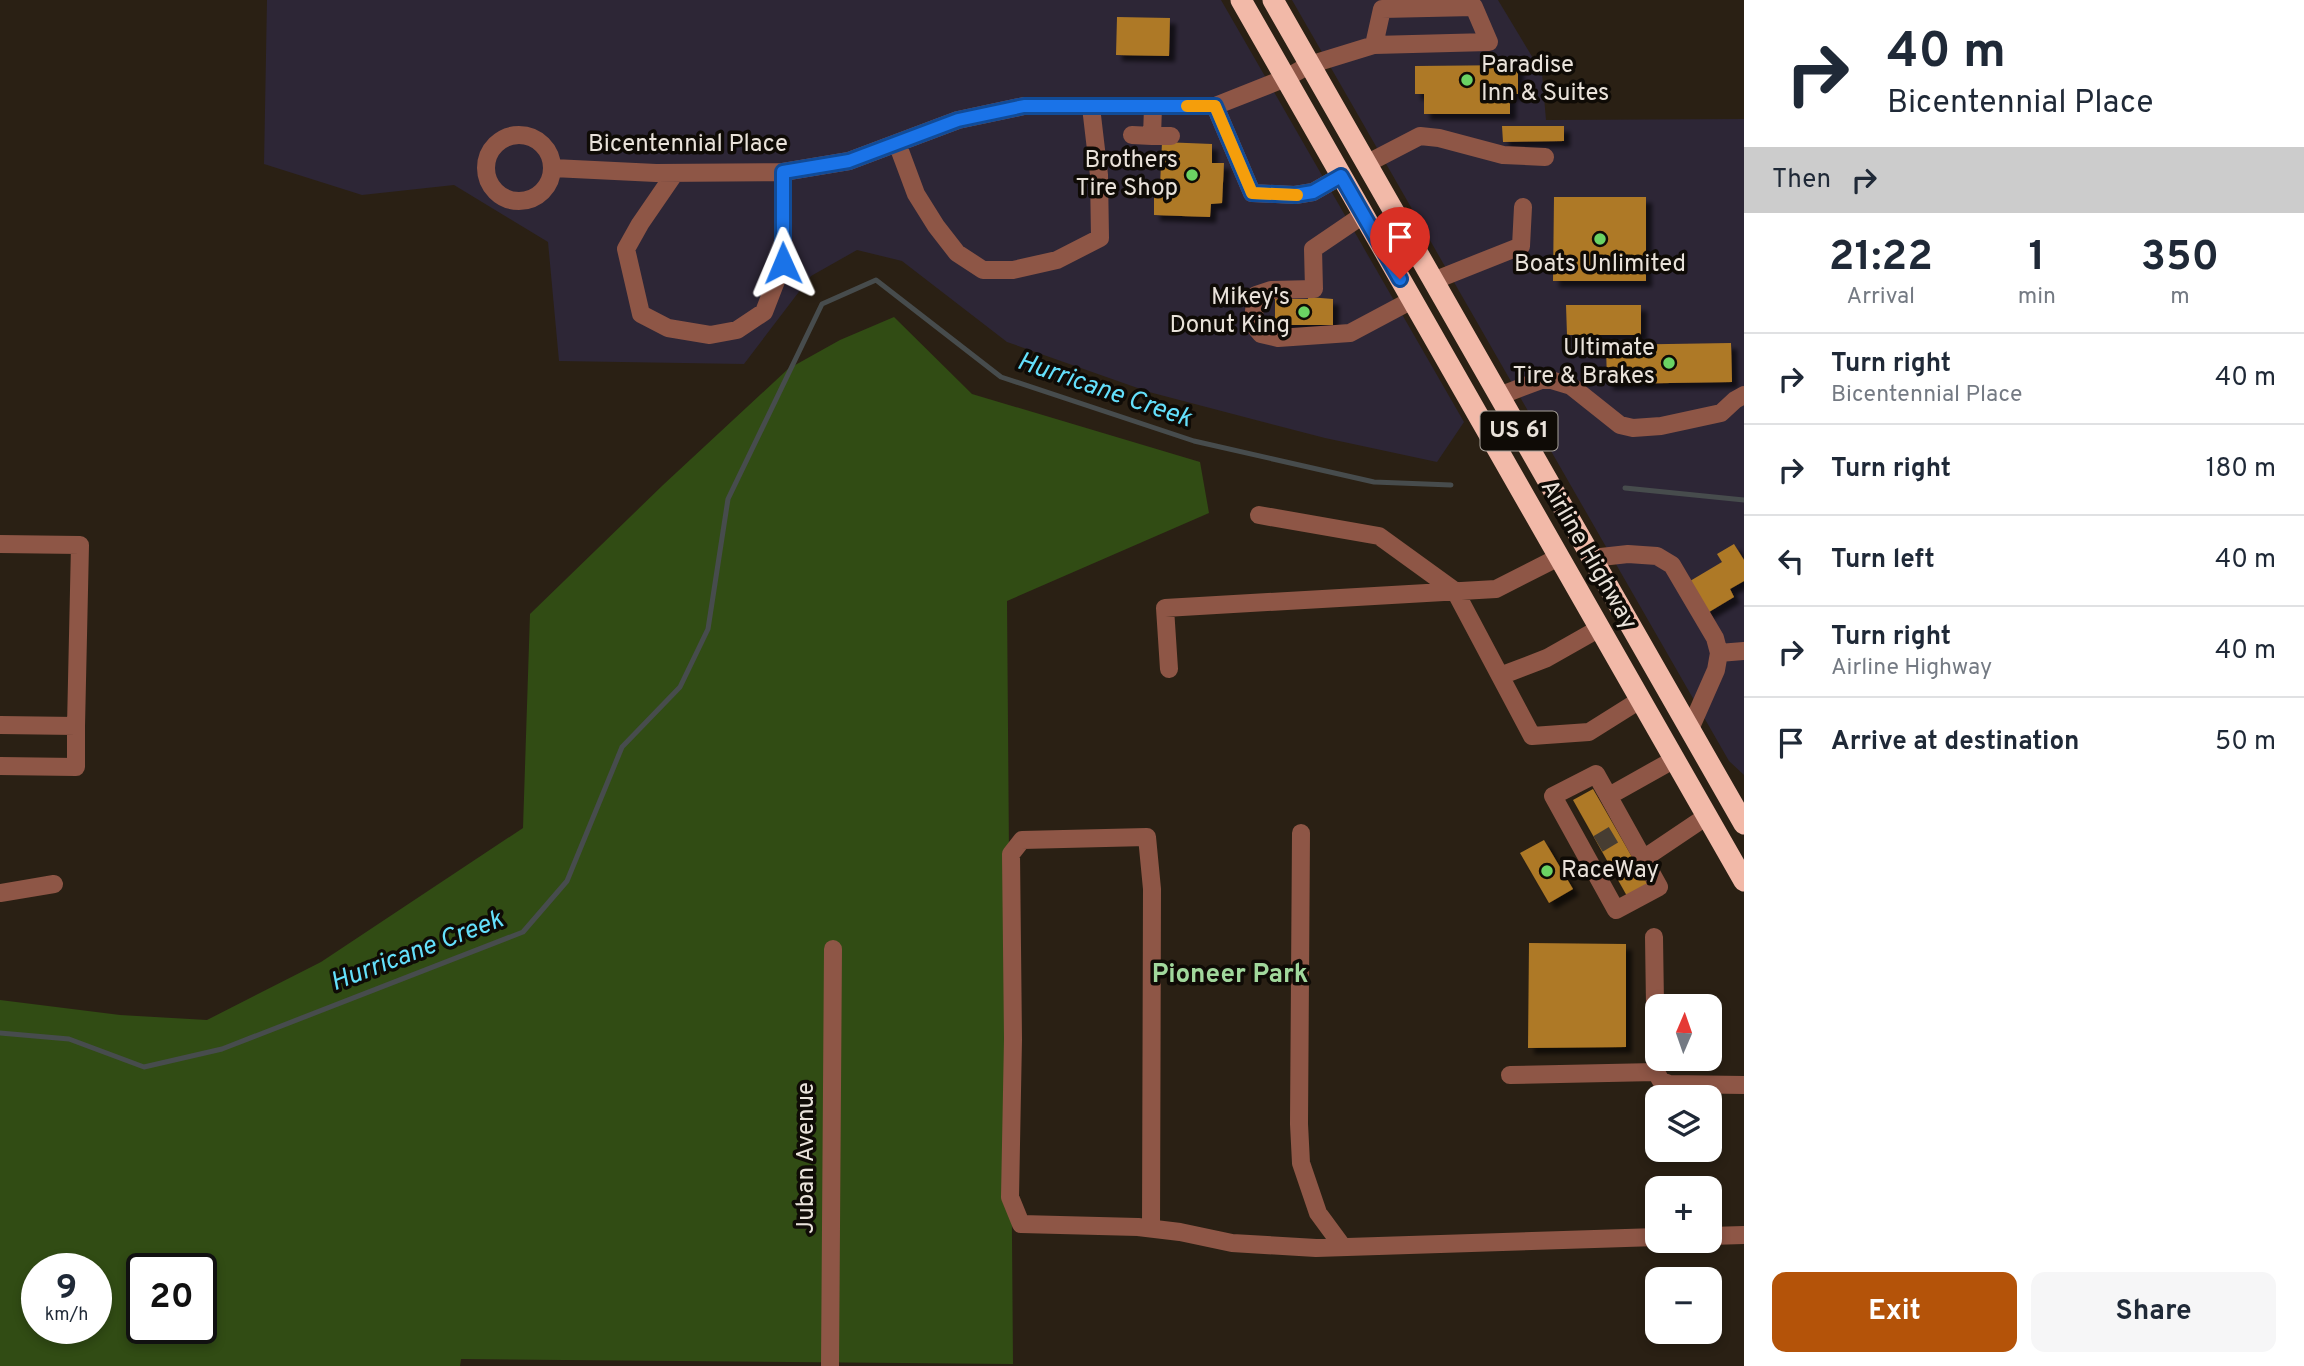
<!DOCTYPE html>
<html lang="en">
<head>
<meta charset="utf-8">
<style>
  body { margin:0; font-family:Overpass,sans-serif; background:#f6f6f7; color:#1f2937; height:100vh; display:flex; flex-direction:column; font-size:26px; white-space:nowrap }
  * { box-sizing:border-box; margin:0 }
  p { font-size:23px; color:#747a83 }
  .icon { flex:none; width:38px; height:38px; fill:none; stroke:currentColor; stroke-width:2; stroke-linecap:round; stroke-linejoin:round }
  .map { position:relative; flex:1; overflow:hidden }
  .drawer { display:flex; flex-direction:column; background:#fff; width:560px }
  .drawer>* { flex:none }
  .top-card { background:#fff; color:#1f2937; overflow:hidden }
  .needle { width:46px; rotate:2deg }
  .tools { position:absolute; left:1645px; top:994px; display:grid; gap:14px }
  .tools a { display:grid; place-items:center; width:77px; height:77px; border-radius:14px; background:#fff; box-shadow:0 4px 10px #0003; font-size:35px }
  .speed { position:absolute; left:21px; top:1253px; display:flex; gap:14px; font-size:35px; font-weight:700; text-align:center }
  .speed>* { display:grid; place-content:center; width:91px; height:91px; border-radius:50%; background:#fff; box-shadow:0 4px 10px #0003; line-height:1 }
  .speed small { font-size:18px; font-weight:400 }
  .speed .limit { border:4px solid #111; border-radius:10px; background:#fff; color:#111 }
  .pin { position:absolute; display:grid; place-items:center; width:60px; height:60px; color:#fff; margin:-72px -30px; border-radius:50% 50% 50% 0; rotate:-45deg; box-shadow:0 0 7px #0007 }
  .pin .icon { rotate:45deg }
  .me { position:absolute; width:77px; margin:-38px; rotate:359deg; stroke-linejoin:round; filter:drop-shadow(0 0 5px #0008) }
  .turn { display:flex; align-items:center; gap:24px; height:147px; padding:0 28px; font-size:32px }
  .turn .icon { width:91px; height:91px; stroke-width:2.5 }
  .turn b { display:block; font-size:49px; line-height:60px }
  .then { display:flex; align-items:center; height:66px; padding:0 28px; background:#0003; gap:14px; font-size:26px }
  .eta { display:flex; justify-content:space-evenly; align-items:center; height:119px; text-align:center }
  .eta b { font-size:42px; font-weight:700; line-height:49px }
  .cta { display:flex; gap:14px; margin-top:auto; padding:14px 28px }
  .cta a { flex:1; height:80px; border-radius:14px; background:#b45309; color:#fff; font-size:28px; font-weight:700; line-height:80px; text-align:center }
  .cta a+a { background:#f6f6f7; color:#1f2937 }
  ul { padding:0; list-style:none }
  li { display:flex; align-items:center; gap:21px; height:91px; padding:0 28px; border-top:2px solid #e0e1e3 }
  li div { flex:1 }
  li b { display:block; font-size:26px }
  li em { font-style:normal }
  main { display:flex; flex:1; min-height:0 }
  .map>svg:first-child { display:block }
  .commercial { fill:#2d2636 }
  .green { fill:#314c14; fill-rule:evenodd }
  .lines { fill:none; stroke-linecap:round; stroke-linejoin:round }
  .stream { stroke:#474c4d; stroke-width:5 }
  .building { fill:#ae7927; filter:url(#shadow) }
  .minor-tunnel { stroke:#473d32; stroke-width:18; stroke-dasharray:18 9; stroke-linecap:butt }
  .minor { stroke:#8e5646; stroke-width:18 }
  .highway { stroke:#f2b9a8; stroke-width:21 }
  .route-casing { stroke:#114b97; stroke-width:18 }
  .route { stroke:#1a73e8; stroke-width:12 }
  .slow { stroke:#f59e0b; stroke-width:12 }
  .poi-dot { fill:#6bd363; stroke:#0f0b06; stroke-width:2.5 }
  .labels { text-anchor:middle; dominant-baseline:central; stroke-width:7; stroke-linejoin:round; paint-order:stroke }
  .shield { fill:#0f0b06; stroke:#a8a29a; stroke-width:2 }
  .shield-label { font-size:23px; font-weight:bold; fill:#e9e2da }
  .poi-label { font-size:24px; fill:#e9e2da; stroke:#0f0b06; text-anchor:end }
  .street-label { font-size:24px; fill:#e9e2da; stroke:#0f0b06 }
  .water-label { font-size:26px; font-style:italic; fill:#64e0fc; stroke:#0f0b06 }
  .neighbourhood-label { font-size:26px; font-weight:bold; fill:#a1d89c; stroke:#0f0b06 }
</style>
</head>
<body>
<main>
<div class="map">
<svg width="1744" height="1366" viewBox="0 0 1744 1366">
  <defs>
    <filter id="shadow"><feDropShadow dx="6" dy="6" stdDeviation="2" flood-color="#0009"/></filter>
  </defs>
  <rect width="100%" height="100%" fill="#2a2014"/>
  <path class="commercial" d="M267,0H1221L1464,422L1437,462L1325,438L1149,392L1007,342L902,261L857,250L811,276L744,364L559,361L548,242L454,185L362,195L264,164Z
    M1292,0H1498L1542,73L1546,120L1744,119V775L1729,761Z"/>
  <path class="green" d="M894,317L972,394L1200,462L1209,513L1007,601L1013,1364L461,1359L460,1366H0V1000L120,1015L207,1020L321,962L523,828L530,614L663,485L788,369L840,340ZM37,1269H96V1328H37ZM142,1269H201V1328H142Z"/>
  <g class="lines">
    <path class="stream" d="M1625,488L1744,500
      M0,1033L69,1039L144,1067L222,1049L523,932L567,881L622,747L680,687L708,629L728,499L822,304L876,280L1001,377L1194,441L1374,482L1451,485"/>
  </g>
  <path class="building" d="M1117,17L1170,18L1169,56L1116,55Z
    M1518,65V94H1510V114H1424V94H1415V66Z
    M1502,126H1564V141L1503,142Z
    M1162,142L1212,144V163H1224L1222,203L1211,204L1210,217L1154,215V186H1160Z
    M1554,197H1646V281H1553Z
    M1308,297L1333,299V325H1275V299H1308Z
    M1566,305H1641V335H1567Z
    M1731,343L1732,382L1607,384L1606,345Z
    M1734,544L1744,560V581L1730,589L1734,597L1704,615L1685,584L1722,562L1717,554Z
    M1593,789L1648,885L1627,896L1573,800Z
    M1544,840L1573,889L1549,903L1520,853Z
    M1529,943L1626,944V1047L1528,1048Z"/>
  <g class="lines">
    <path class="minor-tunnel" d="M1598,844L1618,832"/>
    <path class="minor" d="M1215,106L1252,193L1295,195L1313,192L1341,176
      M1153,107L1152,136H1171
      M486 168a33 33 0 1 1 66 0a33 33 0 1 1-66 0Z
      M1132,135L1152,136
      M897,143L916,194L936,226L957,253L983,270H1013L1057,260L1100,238L1099,175L1091,107
      M1366,164L1420,136L1439,138L1503,155L1545,157
      M553,168L656,173L783,172L849,161L958,120L1024,106H1215L1286,78L1309,65L1374,45L1489,42L1474,7L1382,9L1374,45
      M675,173L640,224L626,249L641,314L668,328L710,335L737,330L764,312L783,263V172
      M1363,215L1313,249L1314,289L1271,290L1256,295L1254,311L1256,328L1261,334L1278,338L1350,333L1412,300
      M1433,281L1521,246L1523,207
      M1499,396L1541,380H1551L1571,386L1620,425L1633,428L1661,426L1721,413L1735,400L1744,395
      M1259,515L1379,536L1455,591L1532,736L1589,732L1640,700
      M0,544L80,545L76,726L0,725
      M1592,558L1628,554L1657,556L1672,565L1715,638L1719,653L1716,670L1690,729
      M1719,653L1744,651
      M1169,669L1165,608L1496,589L1559,557
      M1500,676L1547,658L1600,628
      M0,766L76,767V726
      M1596,774L1659,887L1616,910L1553,796Z
      M1609,796L1675,759
      M1301,833L1299,1124L1301,1163L1318,1213L1343,1247
      M1643,859L1707,816
      M0,893L54,884
      M1654,937L1656,1072L1661,1081L1669,1084L1744,1085
      M1510,1075L1656,1072
      M1151,1228L1152,889L1147,837L1022,840L1011,854L1013,1039L1010,1197L1021,1224L1138,1227L1180,1232L1232,1243L1316,1248L1657,1237
      M1710,1236L1744,1235
      M830,1366L833,949"/>
    <path class="highway" d="M1241,0L1744,881
      M1273,0L1744,824"/>
  </g>
  <g class="lines">
    <defs>
      <path id="route" d="M783,263V172L849,161L958,120L1024,106H1215L1252,193L1295,195L1313,192L1341,176L1400,279"/>
    </defs>
    <use href="#route" class="route-casing"/>
    <use href="#route" class="route"/>
    <path class="slow" d="M1187,106H1215L1252,193L1297,195"/>
  </g>
  <g class="poi-dot">
    <circle cx="1467" cy="80" r="7"/>
    <circle cx="1192" cy="175" r="7"/>
    <circle cx="1600" cy="239" r="7"/>
    <circle cx="1304" cy="312" r="7"/>
    <circle cx="1669" cy="363" r="7"/>
    <circle cx="1547" cy="871" r="7"/>
  </g>
  <g class="labels">
    <rect class="shield" x="1480.5" y="411.5" width="77" height="39" rx="5"/>
    <g class="shield-label">
      <text x="1519" y="431">US 61</text>
    </g>
    <g class="poi-label">
      <text x="1481" y="66" text-anchor="start">Paradise<tspan x="1481" dy="28">Inn &amp; Suites</tspan></text>
      <text x="1178" y="161">Brothers<tspan x="1178" dy="28">Tire Shop</tspan></text>
      <text x="1600" y="265" text-anchor="middle">Boats Unlimited</text>
      <text x="1290" y="298">Mikey's<tspan x="1290" dy="28">Donut King</tspan></text>
      <text x="1655" y="349">Ultimate<tspan x="1655" dy="28">Tire &amp; Brakes</tspan></text>
      <text x="1561" y="871" text-anchor="start">RaceWay</text>
    </g>
    <g class="street-label">
      <text x="688" y="145">Bicentennial Place</text>
      <text transform="translate(1588 555) rotate(60)">Airline Highway</text>
      <text transform="translate(807 1158) rotate(-90)">Juban Avenue</text>
    </g>
    <g class="water-label">
      <text transform="translate(1104 391) rotate(19)">Hurricane Creek</text>
      <text transform="translate(417 952) rotate(-21)">Hurricane Creek</text>
    </g>
    <g class="neighbourhood-label">
      <text x="1230" y="975">Pioneer Park</text>
    </g>
  </g>
</svg>
<div class="tools">
<a><svg class="needle" viewBox="-14 -14 28 28"><path d="M0-13l5 13h-10z" fill="#e53935"/><path d="M0 13l5-13h-10z" fill="#747a83"/></svg></a>
<a><svg class="icon" aria-label="layers" viewBox="0 0 24 24"><path d="M12 4l9 5-9 5-9-5zM3 14l9 5 9-5"/></svg></a>
<a>+</a>
<a>−</a>
</div>
<div class="speed"><div>9<small>km/h</small></div><div class="limit">20</div></div>
<div class="pin" style="left:1400px;top:279px;background:#d93025"><svg class="icon" aria-label="arrive" viewBox="0 0 24 24"><path d="M6 21V4h12l-3 4 3 4H6"/></svg></div>
<svg class="me" style="left:783px;top:263px" viewBox="-20 -20 40 40"><path d="M0-17L14 15 0 8-14 15z" fill="#1a73e8" stroke="#fff" stroke-width="4"/></svg>
</div>
<section class="drawer">
<div class="top-card">
<div class="turn"><svg class="icon" aria-label="right" viewBox="0 0 24 24"><path d="M7 20v-9h11M14 6l5 5-5 5"/></svg><div><b>40 m</b>Bicentennial Place</div></div>
<div class="then">Then<svg class="icon" aria-label="right" viewBox="0 0 24 24"><path d="M7 20v-9h11M14 6l5 5-5 5"/></svg></div>
</div>
<div class="eta">
<div><b>21:22</b><p>Arrival</p></div>
<div><b>1</b><p>min</p></div>
<div><b>350</b><p>m</p></div>
</div>
<ul>
<li><svg class="icon" aria-label="right" viewBox="0 0 24 24"><path d="M7 20v-9h11M14 6l5 5-5 5"/></svg><div><b>Turn right</b><p>Bicentennial Place</p></div><em>40 m</em></li>
<li><svg class="icon" aria-label="right" viewBox="0 0 24 24"><path d="M7 20v-9h11M14 6l5 5-5 5"/></svg><div><b>Turn right</b></div><em>180 m</em></li>
<li><svg class="icon" aria-label="left" viewBox="0 0 24 24"><path d="M17 20v-9H6M10 6l-5 5 5 5"/></svg><div><b>Turn left</b></div><em>40 m</em></li>
<li><svg class="icon" aria-label="right" viewBox="0 0 24 24"><path d="M7 20v-9h11M14 6l5 5-5 5"/></svg><div><b>Turn right</b><p>Airline Highway</p></div><em>40 m</em></li>
<li><svg class="icon" aria-label="arrive" viewBox="0 0 24 24"><path d="M6 21V4h12l-3 4 3 4H6"/></svg><div><b>Arrive at destination</b></div><em>50 m</em></li>
</ul>
<div class="cta"><a>Exit</a><a>Share</a></div>
</section>
</main>
</body>
</html>
